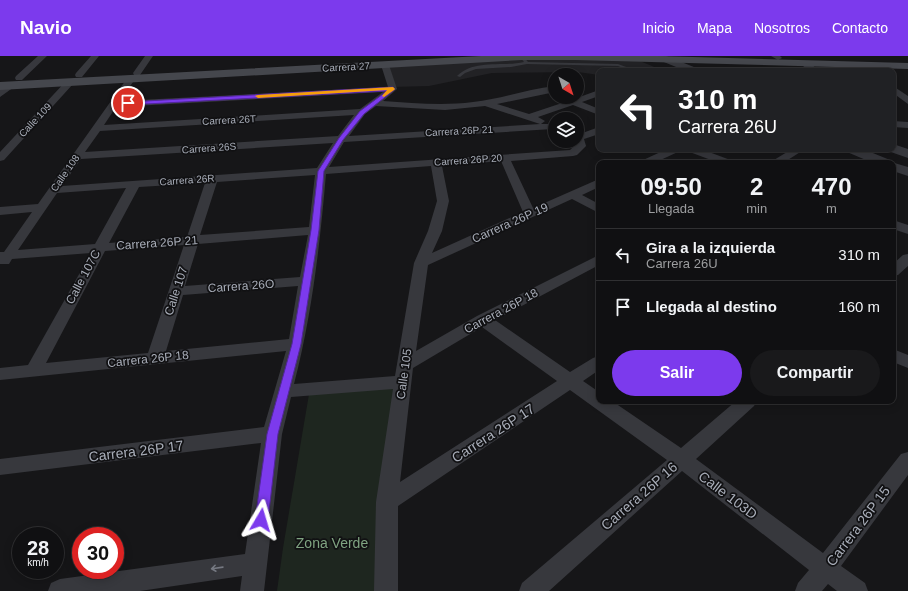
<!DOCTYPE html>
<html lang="es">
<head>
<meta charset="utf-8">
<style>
  body { margin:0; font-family:Arial,sans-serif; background:#19191b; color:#f1f3f6; height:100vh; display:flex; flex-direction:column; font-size:15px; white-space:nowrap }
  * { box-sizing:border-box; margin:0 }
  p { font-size:13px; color:#9c9d9f }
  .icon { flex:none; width:22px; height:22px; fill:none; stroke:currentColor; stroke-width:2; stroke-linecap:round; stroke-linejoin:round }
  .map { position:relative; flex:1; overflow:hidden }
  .details { position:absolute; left:596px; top:104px; width:300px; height:244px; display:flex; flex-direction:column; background:#101012; border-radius:8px; box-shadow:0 2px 10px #0003,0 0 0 1px #303032 }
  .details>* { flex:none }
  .hud { position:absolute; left:596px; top:12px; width:300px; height:84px; border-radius:8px; box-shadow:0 2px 10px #0003,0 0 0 1px #303032; background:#202124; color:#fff; overflow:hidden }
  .needle { width:26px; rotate:141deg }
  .tools { position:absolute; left:548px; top:12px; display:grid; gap:8px }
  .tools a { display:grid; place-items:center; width:36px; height:36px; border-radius:50%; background:#101012; box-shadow:0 2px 10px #0003,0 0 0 1px #303032; font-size:20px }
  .speed { position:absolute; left:12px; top:471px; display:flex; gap:8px; font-size:20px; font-weight:700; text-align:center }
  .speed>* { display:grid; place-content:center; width:52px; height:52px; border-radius:50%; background:#101012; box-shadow:0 2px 10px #0003,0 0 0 1px #303032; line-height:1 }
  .speed small { font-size:10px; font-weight:400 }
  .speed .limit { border:6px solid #d22; background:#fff; color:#111 }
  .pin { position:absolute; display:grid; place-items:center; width:34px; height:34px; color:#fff; margin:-17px; border:2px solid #fff; border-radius:50%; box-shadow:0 1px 4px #0007 }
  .me { position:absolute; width:44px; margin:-22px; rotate:7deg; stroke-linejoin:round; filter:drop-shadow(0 0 3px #0008) }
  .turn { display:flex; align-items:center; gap:14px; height:84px; padding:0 16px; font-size:18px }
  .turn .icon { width:52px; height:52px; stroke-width:2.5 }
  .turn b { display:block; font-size:28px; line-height:34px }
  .eta { display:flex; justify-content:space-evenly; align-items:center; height:68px; text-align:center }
  .eta b { font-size:24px; font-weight:700; line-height:28px }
  .action { display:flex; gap:8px; margin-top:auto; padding:8px 16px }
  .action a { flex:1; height:46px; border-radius:24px; background:#7c3aed; color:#fff; font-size:16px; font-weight:700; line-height:46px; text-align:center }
  .action a+a { background:#19191b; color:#f1f3f6 }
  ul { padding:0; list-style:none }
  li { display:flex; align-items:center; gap:12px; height:52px; padding:0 16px; border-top:1px solid #303032 }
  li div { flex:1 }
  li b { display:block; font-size:15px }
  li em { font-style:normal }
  header { display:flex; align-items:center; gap:24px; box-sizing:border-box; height:56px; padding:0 20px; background:#7c3aed; color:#fff }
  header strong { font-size:19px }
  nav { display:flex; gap:22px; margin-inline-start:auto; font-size:14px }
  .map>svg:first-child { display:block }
  .built { fill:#222225 }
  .green { fill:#1e261f }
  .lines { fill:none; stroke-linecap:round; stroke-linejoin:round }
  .service { fill:#37383d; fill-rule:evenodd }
  .minor { fill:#37383d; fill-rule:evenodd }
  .tertiary { fill:#37383d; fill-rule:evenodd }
  .secondary { fill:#45474d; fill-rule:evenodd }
  .oneway { stroke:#757881 }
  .route { fill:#7c3aed; stroke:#51269a }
  .slow { fill:#f59e0b }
  .labels { text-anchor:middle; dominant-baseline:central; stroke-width:3.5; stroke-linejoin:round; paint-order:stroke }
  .far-street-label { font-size:10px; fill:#a8adb8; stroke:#111113 }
  .street-label { font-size:12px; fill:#a8adb8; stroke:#111113 }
  .near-street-label { font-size:14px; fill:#a8adb8; stroke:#111113 }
  .near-park-label { font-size:14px; fill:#7fa381; stroke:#111113 }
</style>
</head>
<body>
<header>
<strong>Navio</strong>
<nav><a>Inicio</a><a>Mapa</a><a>Nosotros</a><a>Contacto</a></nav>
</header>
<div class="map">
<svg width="908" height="535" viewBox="0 0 908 535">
  <rect width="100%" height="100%" fill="#161618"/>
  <path class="built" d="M476,2L635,3L664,15H599V19L578,16L492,17L429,30L391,31L385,9Z"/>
  <path class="green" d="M396,331L378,535H277L283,492L309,338Z"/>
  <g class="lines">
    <path class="service" d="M521,0H523L528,6L618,8L637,15H631L618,10L527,8L511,11L476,13L465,17L460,21L457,20C474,3 503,11 524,6L520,1Z"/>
    <path class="minor" d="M38,0H47L22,24H16L15,22L16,20Z
      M91,0H99L82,21H76L75,19L76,17Z
      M145,0H153L140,19H134L133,17Z
      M771,0H780L782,2L778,4Z
      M803,6H809L819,15H810L803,10Z
      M382,7H388L389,9L397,33L383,45C413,47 443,50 473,46C501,43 527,33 555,30V36L497,48L529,58L565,46L566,42L574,43L599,34V40L582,46L599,53V59L573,49L538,61L545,65L541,68H555V72L553,73L344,86L329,111L570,94L575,89L574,85H577V79L599,71V78L584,83L586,90L577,99L573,100L511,105L533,152L599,123V131L582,139L599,148V157L572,143L428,209L416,295L477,260L599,199V209L495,264L570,316L593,302L599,300V314L583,325L599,336V345H612L681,392L736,345H757L754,350L696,403L823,497L901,398L908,396V419L841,510L865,527L868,535H837L828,528L822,535H795L798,527L809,514L682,415L549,535H519L522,527L667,404L570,334L398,450V535H374L376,446L393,333L291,341L282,378L264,535H240L242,520L140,535H48L51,527L60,523L245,498L261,387L0,419V403L264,371L286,295L0,324V312L28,309L91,197L12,203L9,208H0V196H4L32,156L0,159V151L38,148L128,21L131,20L135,23L120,45L388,31L381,9ZM383,36L360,53L104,69L116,51ZM376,50L445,54L485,50L540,68L349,80L365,58ZM354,59L338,80L85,96L100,75ZM333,87L317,112L62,130L81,103ZM501,105L523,156L432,197L442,175L449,145L442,110ZM431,110L437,145L428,175L414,207L395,320L294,328C312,259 320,188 326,118ZM315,119L309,171L200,179L217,126ZM205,127L187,181L109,187L139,131ZM126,132L95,188L18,194L57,137ZM308,179L300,221L185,230L198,188ZM184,189L148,297L46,307L105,195ZM298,230L289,283L166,295L183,239ZM482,271L557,325L400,426L413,312Z
      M859,7H865L873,15H864L858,9Z
      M70,23L74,26L73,28L4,104L0,105V96L67,24Z
      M11,26L14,27L15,29L14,31L0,41V34Z
      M893,30L908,40V48L893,37Z
      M893,65L908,66V72L893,71Z
      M667,93H681L680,95L654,107H639L641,105Z
      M686,93H701L733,105L735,107H719L687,95Z
      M792,93H805L783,107H769Z
      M893,164L908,169V178L893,173Z
      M908,198V210L898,219L893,220V208L903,199Z
      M893,293L908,299V312L893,306Z"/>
    <path class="tertiary" d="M652,0H666L699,13L700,15H686L654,2Z
      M893,88L908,93V102L888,95L887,93H893Z
      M845,93H863L890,104L891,106L908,111V120L893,115V107H873L847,96Z"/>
    <path class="secondary" d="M481,0H658L908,7V13L575,4H522L0,34V26Z"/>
  </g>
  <defs><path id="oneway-shaft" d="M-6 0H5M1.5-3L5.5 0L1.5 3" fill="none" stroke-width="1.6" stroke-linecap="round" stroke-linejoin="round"/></defs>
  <use class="oneway" href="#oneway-shaft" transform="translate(217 512) rotate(172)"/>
  <path class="route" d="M393,31L395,33L394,34L364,58L343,84L324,115L319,174L301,288L278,378L268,464L266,468L261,470L257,468L255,464L267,378L292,288L311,174L318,115L339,82L360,55L387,35L128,49L126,47L128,46Z"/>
  <path class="slow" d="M393,31L395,33L394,34L384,41L382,40L387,34L258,42L255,40L258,39Z"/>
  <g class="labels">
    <g class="far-street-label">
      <text transform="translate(346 11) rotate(-3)">Carrera 27</text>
      <text transform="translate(35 64) rotate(-47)">Calle 109</text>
      <text transform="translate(229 64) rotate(-3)">Carrera 26T</text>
      <text transform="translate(459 75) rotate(-3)">Carrera 26P 21</text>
      <text transform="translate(209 92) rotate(-4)">Carrera 26S</text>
      <text transform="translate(468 104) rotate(-4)">Carrera 26P 20</text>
      <text transform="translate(65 117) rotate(-55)">Calle 108</text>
      <text transform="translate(187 124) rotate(-4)">Carrera 26R</text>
    </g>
    <g class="street-label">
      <text transform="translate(510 167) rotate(-24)">Carrera 26P 19</text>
      <text transform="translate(157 187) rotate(-4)">Carrera 26P 21</text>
      <text transform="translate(83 221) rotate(-62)">Calle 107C</text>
      <text transform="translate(241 230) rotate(-4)">Carrera 26O</text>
      <text transform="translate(176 235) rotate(-72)">Calle 107</text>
      <text transform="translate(501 255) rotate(-28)">Carrera 26P 18</text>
      <text transform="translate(148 303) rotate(-6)">Carrera 26P 18</text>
      <text transform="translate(404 318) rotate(-82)">Calle 105</text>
    </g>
    <g class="near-street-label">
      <text transform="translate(493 377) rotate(-33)">Carrera 26P 17</text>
      <text transform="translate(136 395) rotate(-7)">Carrera 26P 17</text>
      <text transform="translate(728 439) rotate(37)">Calle 103D</text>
      <text transform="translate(639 440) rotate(-41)">Carrera 26P 16</text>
      <text transform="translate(858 470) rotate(-53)">Carrera 26P 15</text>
    </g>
    <g class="near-park-label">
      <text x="332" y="487">Zona Verde</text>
    </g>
  </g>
</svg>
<div class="tools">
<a><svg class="needle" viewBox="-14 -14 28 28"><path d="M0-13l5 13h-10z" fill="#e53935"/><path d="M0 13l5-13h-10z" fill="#9c9d9f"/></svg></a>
<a><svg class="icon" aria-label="layers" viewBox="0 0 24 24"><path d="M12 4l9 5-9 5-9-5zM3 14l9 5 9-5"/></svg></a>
</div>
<div class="speed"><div>28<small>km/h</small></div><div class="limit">30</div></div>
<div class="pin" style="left:128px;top:47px;background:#d93025"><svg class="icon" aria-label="arrive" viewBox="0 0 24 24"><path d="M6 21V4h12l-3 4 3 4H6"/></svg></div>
<svg class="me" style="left:261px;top:464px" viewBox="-20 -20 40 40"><path d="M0-17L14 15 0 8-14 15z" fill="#7c3aed" stroke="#fff" stroke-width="4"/></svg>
<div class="hud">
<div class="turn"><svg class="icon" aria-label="left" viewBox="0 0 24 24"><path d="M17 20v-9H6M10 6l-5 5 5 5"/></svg><div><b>310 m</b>Carrera 26U</div></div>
</div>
<section class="details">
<div class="eta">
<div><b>09:50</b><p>Llegada</p></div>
<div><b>2</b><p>min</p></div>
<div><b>470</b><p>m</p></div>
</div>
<ul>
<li><svg class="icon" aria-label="left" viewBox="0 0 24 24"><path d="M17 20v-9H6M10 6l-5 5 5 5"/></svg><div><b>Gira a la izquierda</b><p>Carrera 26U</p></div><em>310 m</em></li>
<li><svg class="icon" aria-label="arrive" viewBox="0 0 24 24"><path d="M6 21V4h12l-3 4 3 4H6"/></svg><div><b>Llegada al destino</b></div><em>160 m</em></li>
</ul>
<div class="action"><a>Salir</a><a>Compartir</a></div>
</section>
</div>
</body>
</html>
